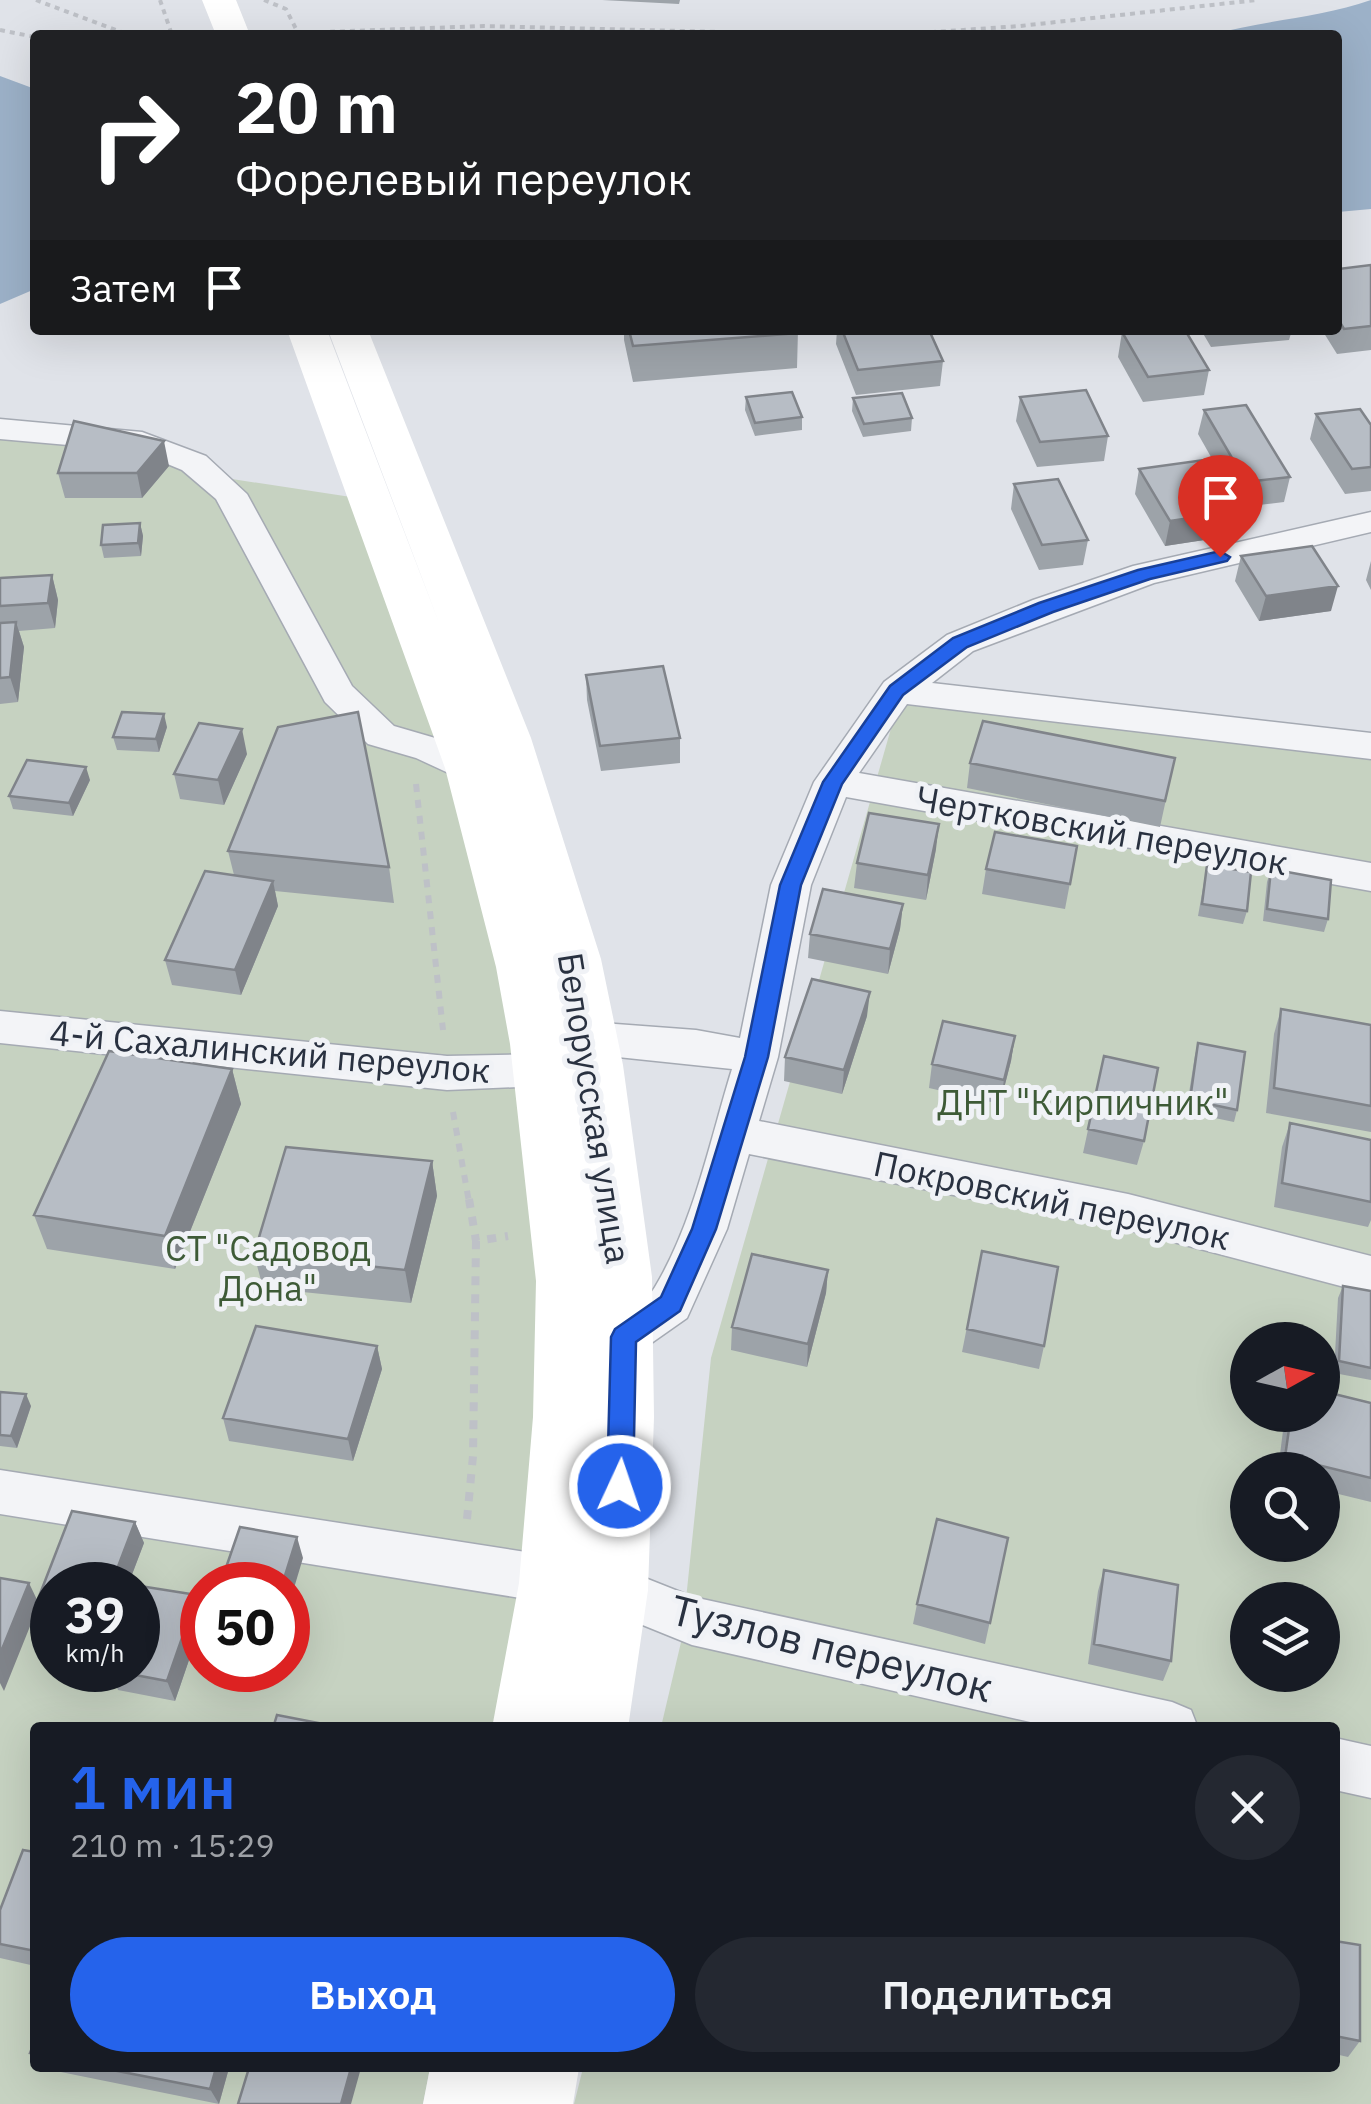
<!DOCTYPE html>
<html lang="ru">
<head>
<meta charset="utf-8">
<style>
  body { margin:0; font-family:"IBM Plex Sans",sans-serif; background:#242831; color:#f1f3f6; height:100vh; display:flex; flex-direction:column; font-size:38px; white-space:nowrap }
  * { box-sizing:border-box; margin:0 }
  p { font-size:32px; color:#9ea1a6 }
  .icon { flex:none; width:55px; height:55px; fill:none; stroke:currentColor; stroke-width:2; stroke-linecap:round; stroke-linejoin:round }
  .map { position:relative; flex:1; overflow:hidden }
  .side { position:absolute; left:30px; top:1722px; width:1310px; height:350px; display:flex; flex-direction:column; background:#171b24; border-radius:10px; box-shadow:0 10px 40px #0002 }
  .side>* { flex:none }
  .guide { position:absolute; left:30px; top:30px; width:1312px; height:305px; border-radius:10px; box-shadow:0 10px 40px #0002; background:#202124; color:#fff; overflow:hidden }
  .needle { width:65px; rotate:82deg }
  .controls { position:absolute; left:1230px; top:1322px; display:grid; gap:20px }
  .controls a { display:grid; place-items:center; width:110px; height:110px; border-radius:50%; background:#171b24; box-shadow:0 10px 40px #0002; font-size:50px }
  .speed { position:absolute; left:30px; top:1562px; display:flex; gap:20px; font-size:50px; font-weight:700; text-align:center }
  .speed>* { display:grid; place-content:center; width:130px; height:130px; border-radius:50%; background:#171b24; box-shadow:0 10px 40px #0002; line-height:1 }
  .speed small { font-size:25px; font-weight:400 }
  .speed .limit { border:15px solid #d22; background:#fff; color:#111 }
  .pin { position:absolute; display:grid; place-items:center; width:85px; height:85px; color:#fff; margin:-102px -42px; border-radius:50% 50% 50% 0; rotate:-45deg; box-shadow:0 0 10px #0007 }
  .pin .icon { rotate:45deg }
  .me { position:absolute; width:110px; margin:-55px; rotate:3deg; stroke-linejoin:round; filter:drop-shadow(0 0 8px #0008) }
  .turn { display:flex; align-items:center; gap:35px; height:210px; padding:0 40px; font-size:45px }
  .turn .icon { width:130px; height:130px; stroke-width:2.5 }
  .turn b { display:block; font-size:70px; line-height:85px }
  .then { display:flex; align-items:center; height:95px; padding:0 40px; background:#0003; gap:20px; font-size:38px }
  .round { display:grid; place-items:center; flex:none; width:105px; height:105px; border-radius:52px; background:#242831 }
  .head { display:flex; align-items:center; justify-content:space-between; height:170px; padding:0 40px }
  h1 { font-size:60px; font-weight:600; line-height:75px; color:#2563eb }
  .cta { display:flex; gap:20px; margin-top:auto; padding:20px 40px }
  .cta a { flex:1; height:115px; border-radius:60px; background:#2563eb; color:#fff; font-size:40px; font-weight:600; line-height:115px; text-align:center }
  .cta a+a { background:#242831; color:#f1f3f6 }
  .map>svg:first-child { display:block }
  .green { fill:#c6d2c1; fill-rule:evenodd }
  .water { fill:#9cb1c8 }
  .lines { fill:none; stroke-linecap:round; stroke-linejoin:round }
  .minor-casing { stroke:#a5aab3; stroke-width:3 }
  .path-far2 { stroke:#bec1c7; stroke-width:4; stroke-dasharray:5 5; stroke-linecap:butt }
  .path-far1 { stroke:#bec1c7; stroke-width:6; stroke-dasharray:8 8; stroke-linecap:butt }
  .path { stroke:#bec1c7; stroke-width:8; stroke-dasharray:9 9; stroke-linecap:butt }
  .minor { fill:#f3f4f7; fill-rule:evenodd }
  .secondary { fill:#fff; fill-rule:evenodd }
  .wall { fill:#9da3a9 }
  .shaded-wall { fill:#80848a }
  .building { fill:#b7bdc5; stroke:#80848a; stroke-width:2.5 }
  .route { fill:#2563eb; stroke:#184099; stroke-width:2.5 }
  .labels { text-anchor:middle; dominant-baseline:central; stroke-width:10; stroke-linejoin:round; paint-order:stroke }
  .street-label { font-size:35px; fill:#293140; stroke:#f0f2f6 }
  .park-label { font-size:35px; fill:#3e5b37; stroke:#f0f2f6 }
  .near-street-label { font-size:42px; fill:#293140; stroke:#f0f2f6 }
</style>
</head>
<body>
<div class="map">
<svg width="1371" height="2104" viewBox="0 0 1371 2104">
  <rect width="100%" height="100%" fill="#e0e3e9"/>
  <path class="green" d="M0,435L85,440L232,479L351,497L471,813L524,1037L540,1293L537,1572L503,1727L35,1728V2068H430L423,2104H0ZM52,1585H138V1670H52ZM202,1585H288V1670H202Z
    M898,704L1371,757V2104H574L583,2068H1335V1728L661,1727L682,1638L711,1358ZM1248,1340H1322V1415H1248ZM1248,1470H1322V1545H1248ZM1248,1600H1322V1675H1248Z"/>
  <path class="water" d="M1371,0V209L1338,212V35H1211C1264,20 1319,18 1371,0Z
    M0,76L35,89V289L0,304Z"/>
  <g class="lines">
    <defs>
      <path id="minor" d="M0,419L142,432L206,456L247,494L352,686L394,726L442,740L483,759L489,768L483,777L470,781L457,777L416,758L368,744L325,702L216,499L182,470L136,451L0,439Z
        M1371,512V532L1154,583L973,651L932,683L1371,733V759L907,704L859,773L1371,863V891L846,797L811,885L778,1057L759,1121L1128,1194L1371,1256V1294L1128,1230L749,1154L727,1229L687,1318L640,1351L623,1357L606,1351L599,1337C612,1312 642,1309 655,1287C694,1222 710,1140 732,1069L589,1054L574,1049L568,1038L574,1027L589,1022L696,1030L740,1038L771,885L814,782L884,682L947,635L1033,600L1133,566Z
        M0,1011L447,1056L540,1054L555,1058L561,1070L555,1082L540,1086L447,1090L0,1043Z
        M0,1470L615,1566L693,1597L1172,1702L1191,1710L1198,1728H1057L692,1645L613,1613L0,1514Z
        M1335,1738L1371,1746V1798L1335,1790Z"/>
    </defs>
    <use href="#minor" class="minor-casing"/>
    <path class="path-far2" d="M36,0L129,35
      M160,0L172,35
      M264,0L286,9L297,31
      M0,30L35,37
      M270,34L484,26L842,35
      M891,35L1020,26L1257,0"/>
    <path class="path-far1" d="M416,784L443,1030
      M453,1112L469,1202"/>
    <path class="path" d="M469,1199L476,1241L508,1236
      M467,1519L473,1456L476,1241"/>
    <use href="#minor" class="minor"/>
    <path class="secondary" d="M202,0H236L250,35H216Z
      M287,330H327L441,628L328,330H368L531,738L601,959L623,1065L652,1277L654,1417L648,1590L628,1728H492L519,1583L533,1417L536,1281L510,1044L496,967L445,768Z
      M430,2068H579L573,2104H423Z"/>
  </g>
  <path class="wall" d="M602,0H680L679,4Z
    M1371,265V350L1337,354L1322,330H1338V269Z
    M624,330H798L797,368L633,382L624,340Z
    M837,330H929L943,361L940,386L856,395L836,344Z
    M1201,330H1292L1289,340L1211,347Z
    M1122,332L1209,370L1204,395L1143,402L1118,357Z
    M746,397L802,417V430L755,436L745,410Z
    M1020,397L1108,436L1104,461L1037,467L1016,421Z
    M853,398L912,418L911,431L863,437L852,411Z
    M1204,410L1290,477L1284,502L1241,507L1237,535L1165,546L1135,494L1139,469L1228,487L1198,434Z
    M1316,414L1371,425V491L1345,494L1310,439Z
    M169,466L142,498H65L58,473Z
    M1014,484L1088,540L1083,565L1039,570L1011,509Z
    M140,523L143,536L141,556L104,558L101,545Z
    M1241,556L1331,611L1259,621L1235,581Z
    M1371,561V590L1366,580Z
    M52,575L58,600L55,628L19,631L24,647L18,702L0,704V578Z
    M586,675L680,738V763L601,771L587,700Z
    M167,727L159,752L117,750L113,737Z
    M247,754L224,805L180,799L174,774Z
    M1175,758L1160,827L967,788L970,763Z
    M90,780L73,816L13,809L9,796Z
    M1077,846L1065,909L982,894L986,869Z
    M936,849L926,900L854,888L857,863Z
    M228,851L389,867L394,903L275,891L278,906L241,995L172,985L165,960L234,875Z
    M1207,865L1247,911L1243,924L1198,916Z
    M1271,869L1328,919L1324,932L1263,921L1267,882Z
    M903,904L900,929L888,974L808,958L810,934Z
    M1281,1009L1371,1025V1132L1266,1113L1274,1034Z
    M867,1016L842,1094L784,1081L785,1057Z
    M1015,1036L1011,1061L1000,1104L929,1088L932,1064Z
    M1198,1043L1237,1110L1234,1122L1186,1112L1195,1055Z
    M1104,1056L1144,1141L1137,1165L1083,1153Z
    M232,1069L241,1104L175,1269L47,1249L34,1215Z
    M1290,1123L1371,1140V1220L1368,1227L1274,1207L1282,1147Z
    M432,1161L437,1196L411,1303L263,1288L254,1254Z
    M982,1251L1044,1346L1039,1369L962,1352Z
    M828,1270L826,1293L807,1367L731,1350L732,1327Z
    M1343,1286L1371,1291V1380L1334,1373L1338,1298Z
    M377,1346L382,1369L353,1461L229,1441L223,1418Z
    M0,1392L31,1406L17,1448L0,1446Z
    M1371,1403V1502L1322,1490V1470H1278L1285,1415H1322Z
    M72,1511L135,1522L144,1543L128,1585H52V1616L50,1615L40,1594Z
    M1008,1538L985,1644L913,1624L917,1604Z
    M1104,1570L1171,1661L1163,1681L1088,1664L1098,1591Z
    M197,1595L202,1611V1622L175,1701L118,1690L109,1670Z
    M35,1852V1966L0,1958V1910Z
    M1335,1941L1360,2041L1348,2057L1335,2054Z
    M41,2068H229L219,2104Z"/>
  <path class="shaded-wall" d="M164,441L169,466L142,498L137,473Z
    M1243,510L1237,535L1165,546L1170,521Z
    M140,523L143,536L141,556L138,543Z
    M52,575L58,600L55,628L48,603Z
    M1338,586L1331,611L1259,621L1266,596Z
    M16,622L24,647L18,702L10,677Z
    M164,714L167,727L159,752L156,739Z
    M242,729L247,754L224,805L218,780Z
    M86,767L90,780L73,816L69,803Z
    M939,824L936,849L926,900L928,875Z
    M273,881L278,906L241,995L235,970Z
    M903,904L900,929L888,974L890,949Z
    M870,992L867,1016L842,1094L844,1070Z
    M1015,1036L1011,1061L1000,1104L1004,1080Z
    M232,1069L241,1104L175,1269L165,1236Z
    M432,1161L437,1196L411,1303L405,1270Z
    M828,1270L826,1293L807,1367L808,1344Z
    M377,1346L382,1369L353,1461L348,1439Z
    M26,1394L31,1406L17,1448L11,1436Z
    M135,1522L144,1543L128,1585H111Z
    M297,1537L303,1558L288,1608V1585H282Z
    M29,1583L39,1604L4,1691L0,1683V1654Z
    M197,1595L202,1611V1622L175,1701L167,1681Z
    M216,2068H229L219,2104L210,2089Z
    M351,2068H361L351,2104H341Z"/>
  <path class="building" d="M1371,265V326L1344,329L1338,319V269Z
    M629,330H798L799,333L633,346Z
    M842,330H929L943,361L858,370Z
    M1141,330H1185L1209,370L1148,377L1122,332Z
    M1086,390L1108,436L1040,442L1020,397Z
    M792,392L802,417L755,423L746,397Z
    M902,393L912,418L864,424L853,398Z
    M1246,405L1290,477L1246,482L1204,410Z
    M1360,409L1371,425V467L1352,469L1316,414Z
    M74,421L164,441L137,473H58Z
    M1211,459L1243,510L1170,521L1139,469Z
    M1058,479L1088,540L1042,545L1014,484Z
    M140,523L138,543L101,545L103,525Z
    M1312,546L1338,586L1266,596L1241,556Z
    M52,575L48,603L0,606V578Z
    M16,622L10,677L0,678V623Z
    M663,666L680,738L600,746L586,675Z
    M122,712L164,714L156,739L113,737Z
    M358,712L389,867L228,851L278,727Z
    M983,721L1175,758L1165,801L970,763Z
    M199,723L242,729L218,780L174,774Z
    M27,760L86,767L69,803L9,796Z
    M869,813L939,824L928,875L857,863Z
    M995,832L1077,846L1070,884L986,869Z
    M1207,865L1251,872L1247,911L1202,904Z
    M1271,869L1331,880L1328,919L1267,909Z
    M205,871L273,881L235,970L165,960Z
    M823,889L903,904L890,949L810,934Z
    M812,979L870,992L844,1070L785,1057Z
    M1281,1009L1371,1025V1106L1274,1088Z
    M943,1021L1015,1036L1004,1080L932,1064Z
    M1198,1043L1245,1052L1237,1110L1190,1100Z
    M109,1051L232,1069L165,1236L34,1215Z
    M1104,1056L1158,1068L1144,1141L1088,1129Z
    M1290,1123L1371,1140V1202L1282,1183Z
    M286,1147L432,1161L405,1270L254,1254Z
    M982,1251L1058,1267L1044,1346L967,1329Z
    M752,1254L828,1270L808,1344L732,1327Z
    M1343,1286L1371,1291V1368L1339,1361Z
    M256,1326L377,1346L348,1439L223,1418Z
    M1322,1391L1371,1403V1478L1285,1457L1291,1415H1322Z
    M0,1392L26,1394L11,1436L0,1435Z
    M72,1511L135,1522L111,1585H52V1597L40,1594Z
    M937,1519L1008,1538L990,1623L917,1604Z
    M240,1527L297,1537L282,1585H220Z
    M1104,1570L1178,1585L1171,1661L1094,1644Z
    M0,1578L29,1583L0,1654Z
    M140,1586L197,1595L167,1681L109,1670H138V1593Z
    M277,1715L344,1728H273Z
    M23,1850L35,1852V1951L0,1944V1910Z
    M1335,1941L1360,1945V2041L1335,2036Z
    M35,2040V2054L30,2053Z
    M102,2068H216L210,2089Z
    M249,2068H351L341,2104H238Z"/>
  <path class="route" d="M1220,551L1230,557L1227,561L1150,579L1053,612L967,647L903,695L842,784L801,885L768,1057L716,1229L680,1311L636,1342L633,1486L629,1494L620,1498L611,1494L607,1486L611,1337L615,1329L661,1297L692,1229L745,1057L780,885L823,782L890,686L953,638L1039,603L1138,570Z"/>
  <g class="labels">
    <g class="street-label">
      <text transform="translate(1102 830) rotate(10)">Чертковский переулок</text>
      <text transform="translate(270 1051) rotate(5)">4-й Сахалинский переулок</text>
      <text transform="translate(595 1108) rotate(81)">Белорусская улица</text>
      <text transform="translate(1052 1200) rotate(12)">Покровский переулок</text>
    </g>
    <g class="park-label">
      <text x="1083" y="1102">ДНТ "Кирпичник"</text>
      <text x="268" y="1248">СТ "Садовод<tspan x="268" dy="40">Дона"</tspan></text>
    </g>
    <g class="near-street-label">
      <text transform="translate(832 1648) rotate(14)">Тузлов переулок</text>
    </g>
  </g>
</svg>
<div class="controls">
<a><svg class="needle" viewBox="-14 -14 28 28"><path d="M0-13l5 13h-10z" fill="#e53935"/><path d="M0 13l5-13h-10z" fill="#9ea1a6"/></svg></a>
<a><svg class="icon" aria-label="search" viewBox="0 0 24 24"><circle cx="10" cy="10" r="6"/><path d="M15 15l6 6"/></svg></a>
<a><svg class="icon" aria-label="layers" viewBox="0 0 24 24"><path d="M12 4l9 5-9 5-9-5zM3 14l9 5 9-5"/></svg></a>
</div>
<div class="speed"><div>39<small>km/h</small></div><div class="limit">50</div></div>
<div class="pin" style="left:1220px;top:557px;background:#d93025"><svg class="icon" aria-label="arrive" viewBox="0 0 24 24"><path d="M6 21V4h12l-3 4 3 4H6"/></svg></div>
<svg class="me" style="left:620px;top:1486px" viewBox="-20 -20 40 40"><circle r="17" fill="#2563eb" stroke="#fff" stroke-width="3"/><path d="M0-11L8 9 0 5-8 9z" fill="#fff"/></svg>
<div class="guide">
<div class="turn"><svg class="icon" aria-label="right" viewBox="0 0 24 24"><path d="M7 20v-9h11M14 6l5 5-5 5"/></svg><div><b>20 m</b>Форелевый переулок</div></div>
<div class="then">Затем<svg class="icon" aria-label="arrive" viewBox="0 0 24 24"><path d="M6 21V4h12l-3 4 3 4H6"/></svg></div>
</div>
<section class="side">
<div class="head"><div><h1>1 мин</h1><p>210 m · 15:29</p></div><a class="round"><svg class="icon" aria-label="close" viewBox="0 0 24 24"><path d="M6 6l12 12M18 6L6 18"/></svg></a></div>
<div class="cta"><a>Выход</a><a>Поделиться</a></div>
</section>
</div>
</body>
</html>
